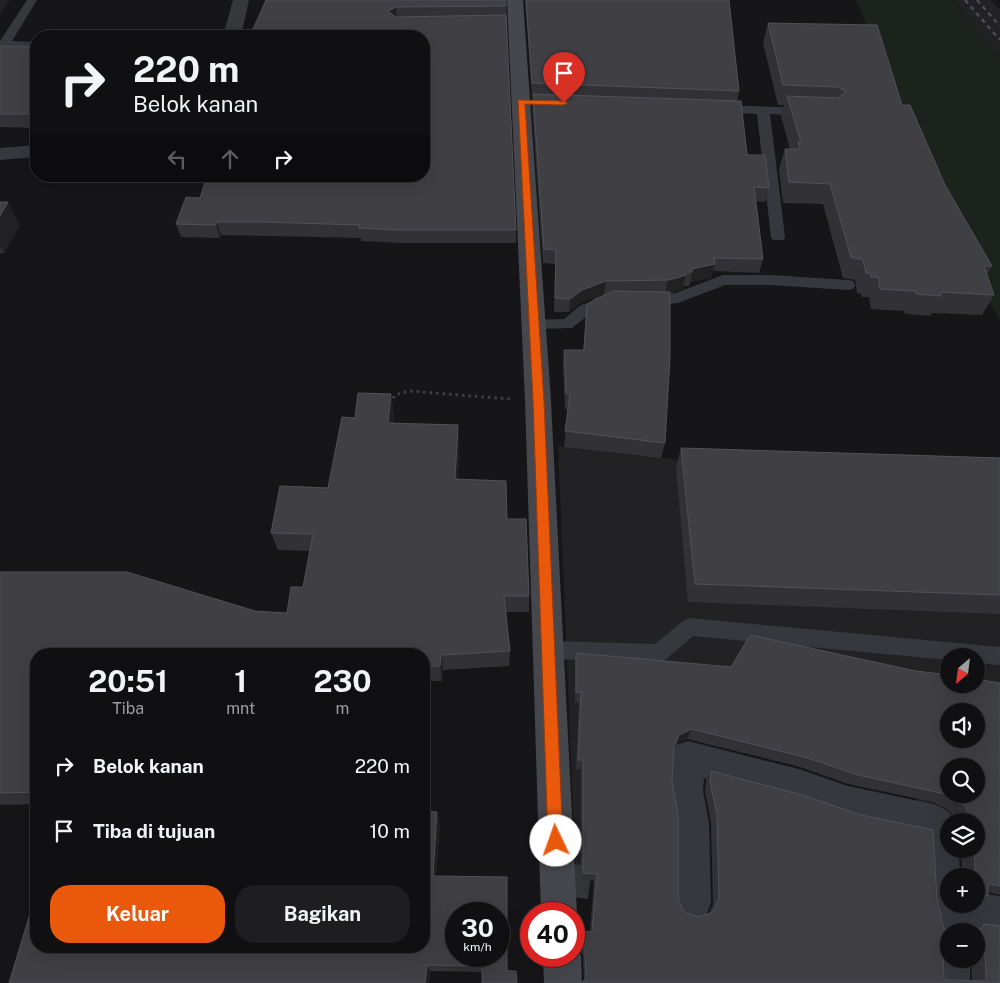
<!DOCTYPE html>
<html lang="id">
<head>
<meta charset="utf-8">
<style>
  body { margin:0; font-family:"Public Sans",sans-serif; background:#1e1e20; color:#f1f3f6; height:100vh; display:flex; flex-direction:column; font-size:19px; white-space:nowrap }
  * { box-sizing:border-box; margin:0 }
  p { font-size:16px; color:#9c9d9f }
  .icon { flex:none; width:28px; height:28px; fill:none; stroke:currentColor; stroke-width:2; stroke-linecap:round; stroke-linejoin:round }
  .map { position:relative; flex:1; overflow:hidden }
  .details { position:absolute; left:30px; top:648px; width:400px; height:305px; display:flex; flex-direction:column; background:#101012; border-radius:20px; box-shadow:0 5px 20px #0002,0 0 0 1px #303032 }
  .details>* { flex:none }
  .banner { position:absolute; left:30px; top:30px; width:400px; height:152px; border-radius:20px; box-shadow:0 5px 20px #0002,0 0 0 1px #303032; background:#101012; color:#f1f3f6; overflow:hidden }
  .needle { width:32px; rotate:208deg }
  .tools { position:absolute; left:940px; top:648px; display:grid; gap:10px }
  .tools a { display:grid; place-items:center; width:45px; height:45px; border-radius:50%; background:#101012; box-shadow:0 5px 20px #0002,0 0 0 1px #303032; font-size:25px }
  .speed { position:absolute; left:445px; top:902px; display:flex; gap:10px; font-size:25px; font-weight:700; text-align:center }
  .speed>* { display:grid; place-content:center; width:65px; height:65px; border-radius:50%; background:#101012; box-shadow:0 5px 20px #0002,0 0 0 1px #303032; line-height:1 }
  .speed small { font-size:12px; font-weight:400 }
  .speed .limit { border:8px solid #d22; background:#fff; color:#111 }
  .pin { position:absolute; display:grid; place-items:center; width:42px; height:42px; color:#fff; margin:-51px -21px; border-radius:50% 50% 50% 0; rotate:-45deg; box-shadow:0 0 5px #0007 }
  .pin .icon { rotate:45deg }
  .me { position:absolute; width:55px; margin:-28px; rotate:357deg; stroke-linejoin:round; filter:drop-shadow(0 0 4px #0008) }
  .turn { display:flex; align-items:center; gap:18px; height:105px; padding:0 20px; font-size:22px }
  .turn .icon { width:65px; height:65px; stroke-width:2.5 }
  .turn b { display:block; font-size:35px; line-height:42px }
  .lanes { display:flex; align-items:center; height:48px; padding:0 20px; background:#0003; justify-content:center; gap:25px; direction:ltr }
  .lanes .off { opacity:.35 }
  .eta { display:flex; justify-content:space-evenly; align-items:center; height:85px; text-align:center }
  .eta b { font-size:30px; font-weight:700; line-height:35px }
  .primary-button { display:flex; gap:10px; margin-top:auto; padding:10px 20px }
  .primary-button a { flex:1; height:58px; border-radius:20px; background:#ea580c; color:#fff; font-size:20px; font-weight:700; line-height:58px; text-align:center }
  .primary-button a+a { background:#1e1e20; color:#f1f3f6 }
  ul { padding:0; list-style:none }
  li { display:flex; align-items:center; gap:15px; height:65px; padding:0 20px }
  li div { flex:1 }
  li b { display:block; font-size:19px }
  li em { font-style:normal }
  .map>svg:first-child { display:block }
  .built { fill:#222225; fill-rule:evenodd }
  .green { fill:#1c231d }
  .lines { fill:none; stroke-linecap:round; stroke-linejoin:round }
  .street-tunnel { stroke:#333438; stroke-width:33; stroke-dasharray:33 17; stroke-linecap:butt }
  .path { stroke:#3d3f44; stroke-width:3; stroke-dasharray:2.5 4; stroke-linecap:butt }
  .lane { fill:#37383d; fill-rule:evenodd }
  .street { fill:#37383d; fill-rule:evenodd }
  .secondary { fill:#45474d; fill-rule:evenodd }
  .rail { stroke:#4a4c52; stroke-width:2.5; stroke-dasharray:4.5 4; stroke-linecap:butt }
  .wall { fill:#323236 }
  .shaded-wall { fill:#212124 }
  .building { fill:#3f3f44; stroke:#4f5156; fill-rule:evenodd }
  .route { fill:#ea580c; stroke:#983908 }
</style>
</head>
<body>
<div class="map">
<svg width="1000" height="983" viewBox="0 0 1000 983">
  <rect width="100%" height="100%" fill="#161618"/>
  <path class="built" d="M953,0H991L1000,10V56Z
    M558,446L681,460L1000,478V827L917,813V683L743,646L725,676L676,672L683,835L691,888L576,880ZM949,656H976V684H949ZM949,711H976V739H949ZM949,766H976V794H949Z"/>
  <path class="green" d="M856,0H953L1000,56V321L935,204L880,57Z"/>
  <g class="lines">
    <path class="street-tunnel" d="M557,879L630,887"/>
    <path class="path" d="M390,404L395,395L409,391L510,399"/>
    <path class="lane" d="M27,0H37L12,41L36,42V48H7L4,52L0,53V41Z
      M719,105L805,108L811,112L805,116L770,114L785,237L783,240H773L771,237L757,114L715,112L713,109L715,106Z
      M723,275H770L848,280L853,281L855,285L853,289L848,290L770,285H725L678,303L647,306L642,305L640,301L642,297L676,293Z
      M608,296L613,297L615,301L613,305L591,313L572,328L534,329L529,328L526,324L529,320L564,319L581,305Z
      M690,618L1000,647V665L976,663V656H949V660L693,636L666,659L659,662L548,659L541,656L538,650L541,644L548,641L655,644L683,621Z"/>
    <path class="street" d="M233,0H249L241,36H223Z
      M36,145V157L0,160V148Z
      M688,741L799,769L848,786L933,804C943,808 950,811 954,821H949V849H959L960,876H949V904H976V892L1000,896V932L968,927V931H949V959H970V983H932V959L939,945L937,944C923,911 924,872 923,836L848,820L798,803L704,778L703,791L709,823L711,903L706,916L693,921L680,916L675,903V823L669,791L671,757L676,745Z"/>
    <path class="secondary" d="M507,0H523L551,401L577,914L574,923V914H541L525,401Z
      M574,942L581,956L582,983H544L543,956H574Z"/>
    <path class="rail" d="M965,0L1000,40
      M977,0L1000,26"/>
  </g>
  <path class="wall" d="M266,0H506L516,230V243H401L361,241V238L268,236L221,235L220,238L181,237L176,224L200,198L424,176Z
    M525,0H729L739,91L737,101L747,155L769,188L765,202L756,201L763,259L759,273L713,271L711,278L690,282L689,286H684L683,289L670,293L665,443L661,458L564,447L568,409H565L563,366L564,350H583L587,305L607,294H604L580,303L569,312H554L555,264L543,263L532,107L533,97L532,96Z
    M768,23L902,105L945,185L992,266L987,274L994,295L982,315L932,313L930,316L905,314L904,311L871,309L869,297H862L861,294L857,293L855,280L843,278L823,204L783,203L779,169L785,149H790L781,116L784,105H778L763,43Z
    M0,46L36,47V128L0,127Z
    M0,202L20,225L4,253H0Z
    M394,414L393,423L458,425L459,444L458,479L507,519L529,596V612H505L510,651L509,666L443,670L442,681H424V654H36V804L0,805V572L255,611L287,613L303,587L310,551L278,550L271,533L328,488L355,418Z
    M681,448L1000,458V614L688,602L676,468Z
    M576,653L731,667L916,671L1000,683V895L988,892V896L976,901V876H954L962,872L961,849H960H976V821H953L956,820L952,813L944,807L933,802L848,784L800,767L687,739L675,744L674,747L672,782L678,897L683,911L698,917L709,913L713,904L711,823L705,791L706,780L711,771L937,899L943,954L944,980L972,981L971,959H976V931H955L964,928H974L984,924L1000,983H582L584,980L583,956L579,948V936L581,931L590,932L594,880L581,879V769H576L579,702H575V665Z
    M440,823L436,876L507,877L482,972L430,971L429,983H9Z"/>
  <path class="shaded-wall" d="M0,0H10L0,15Z
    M396,7L397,20L388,11Z
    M8,202L20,225L4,253L0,247V216Z
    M217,222L221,235L220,238L216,225Z
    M715,264L711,278L690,282L692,272V269Z
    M686,275L683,289L674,292L665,294L668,280Z
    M606,281L604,294L580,303L569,312L570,299L582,290Z
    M391,394L394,414L391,442L388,423Z
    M458,425L459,444L457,498L455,479Z
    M441,655L443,670L442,681L440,666Z
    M692,729L687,739L674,744L679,735Z
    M437,812L440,823L435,885L433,876Z
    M427,965L430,971L429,983H425Z"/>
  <path class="building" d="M266,0H506V6L396,7L388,11L396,17L506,15L516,230H399L359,228L360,225L264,222H217L216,225L176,224L186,197L200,198L207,176H424V36H250Z
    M526,0H729L739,91L532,83Z
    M768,23L877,25L902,105H910L945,185L992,266H984L994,295L941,292V296L916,294L914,291L880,289L878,277H871L870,273H866L863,260L851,257L830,184L789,182L785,149H800L798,142H801L787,96L838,98L846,92L838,87L783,85Z
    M0,46L36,47V114H0Z
    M533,94L741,101L747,155H765L769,188L754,187L763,259L714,258L715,264L692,269V272H686V275L677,278L668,280L606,281L582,290L570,299L555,298L556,250L544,249Z
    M0,202H8L0,216Z
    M614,291L670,292V357L665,443L565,431L570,394L566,393L564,350H584L587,305L595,299Z
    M358,393L391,394L388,423L458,425L455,479L506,481L507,519H526L529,596H504L510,651L441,655L440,666H424V654H36V792L0,793V572H127L255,611L287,613L291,587H303L313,534L271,533L280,486L328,488L342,417L355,418Z
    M681,448L1000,458V595L695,584Z
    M750,635L916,671L949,675V684H976V679L1000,683V886L990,884L988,886V896H976V876H964V871H973L975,869L974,849H976V821H963V815L968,814V812L964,805L956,799L945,794L858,775L808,758L692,729L679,735L674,747L672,782L678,815V897L683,911L698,917L713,912L719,898L717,815L710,782L711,771L806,796L857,814L933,830L937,899L943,926L949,939V942L943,954L944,980L984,981L986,979L985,953H976V931H964V928H982L984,924L1000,926V983H583V981L586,979L585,951L582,944L581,931L592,932L597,874L583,873V760H578L581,692H576V653L731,667ZM949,711H976V739H949ZM949,766H976V794H949Z
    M424,811L437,812L433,876L507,877V971H516L517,983H482V966L427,965L425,983H9L36,894V946H424ZM456,914H499V956H456Z"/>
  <path class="route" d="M518,100L564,101L568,103L564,105L525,104L544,401L563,841L561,846L556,848L551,846L548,841L533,401Z"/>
</svg>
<div class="tools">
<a><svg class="needle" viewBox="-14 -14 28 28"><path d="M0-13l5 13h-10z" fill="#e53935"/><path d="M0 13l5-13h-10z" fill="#9c9d9f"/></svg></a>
<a><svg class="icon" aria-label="sound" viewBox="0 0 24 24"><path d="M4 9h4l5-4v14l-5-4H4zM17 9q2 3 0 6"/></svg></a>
<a><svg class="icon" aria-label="search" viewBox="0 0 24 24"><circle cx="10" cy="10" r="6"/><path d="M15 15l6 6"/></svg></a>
<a><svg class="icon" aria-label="layers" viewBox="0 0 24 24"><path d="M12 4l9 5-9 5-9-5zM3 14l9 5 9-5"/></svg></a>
<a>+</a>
<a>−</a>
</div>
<div class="speed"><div>30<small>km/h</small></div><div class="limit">40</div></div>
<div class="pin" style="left:564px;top:103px;background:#d93025"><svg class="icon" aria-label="arrive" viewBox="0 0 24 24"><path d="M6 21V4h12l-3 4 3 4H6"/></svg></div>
<svg class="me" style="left:556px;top:841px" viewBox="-20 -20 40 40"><circle r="19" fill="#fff"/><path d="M0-13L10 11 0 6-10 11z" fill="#ea580c"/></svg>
<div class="banner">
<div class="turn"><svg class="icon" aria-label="right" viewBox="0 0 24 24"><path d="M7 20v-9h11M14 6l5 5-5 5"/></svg><div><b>220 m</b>Belok kanan</div></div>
<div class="lanes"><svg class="icon off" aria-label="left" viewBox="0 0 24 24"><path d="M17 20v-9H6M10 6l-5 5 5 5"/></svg><svg class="icon off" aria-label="ahead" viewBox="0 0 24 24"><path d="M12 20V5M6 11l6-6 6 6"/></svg><svg class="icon" aria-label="right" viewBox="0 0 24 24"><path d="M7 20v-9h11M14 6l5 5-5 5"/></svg></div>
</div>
<section class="details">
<div class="eta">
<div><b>20:51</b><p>Tiba</p></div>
<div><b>1</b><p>mnt</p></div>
<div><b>230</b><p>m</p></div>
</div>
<ul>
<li><svg class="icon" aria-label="right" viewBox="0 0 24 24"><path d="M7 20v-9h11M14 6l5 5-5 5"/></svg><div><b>Belok kanan</b></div><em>220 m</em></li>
<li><svg class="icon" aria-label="arrive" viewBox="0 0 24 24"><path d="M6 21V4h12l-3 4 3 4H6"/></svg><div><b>Tiba di tujuan</b></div><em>10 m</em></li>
</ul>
<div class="primary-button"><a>Keluar</a><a>Bagikan</a></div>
</section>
</div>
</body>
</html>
